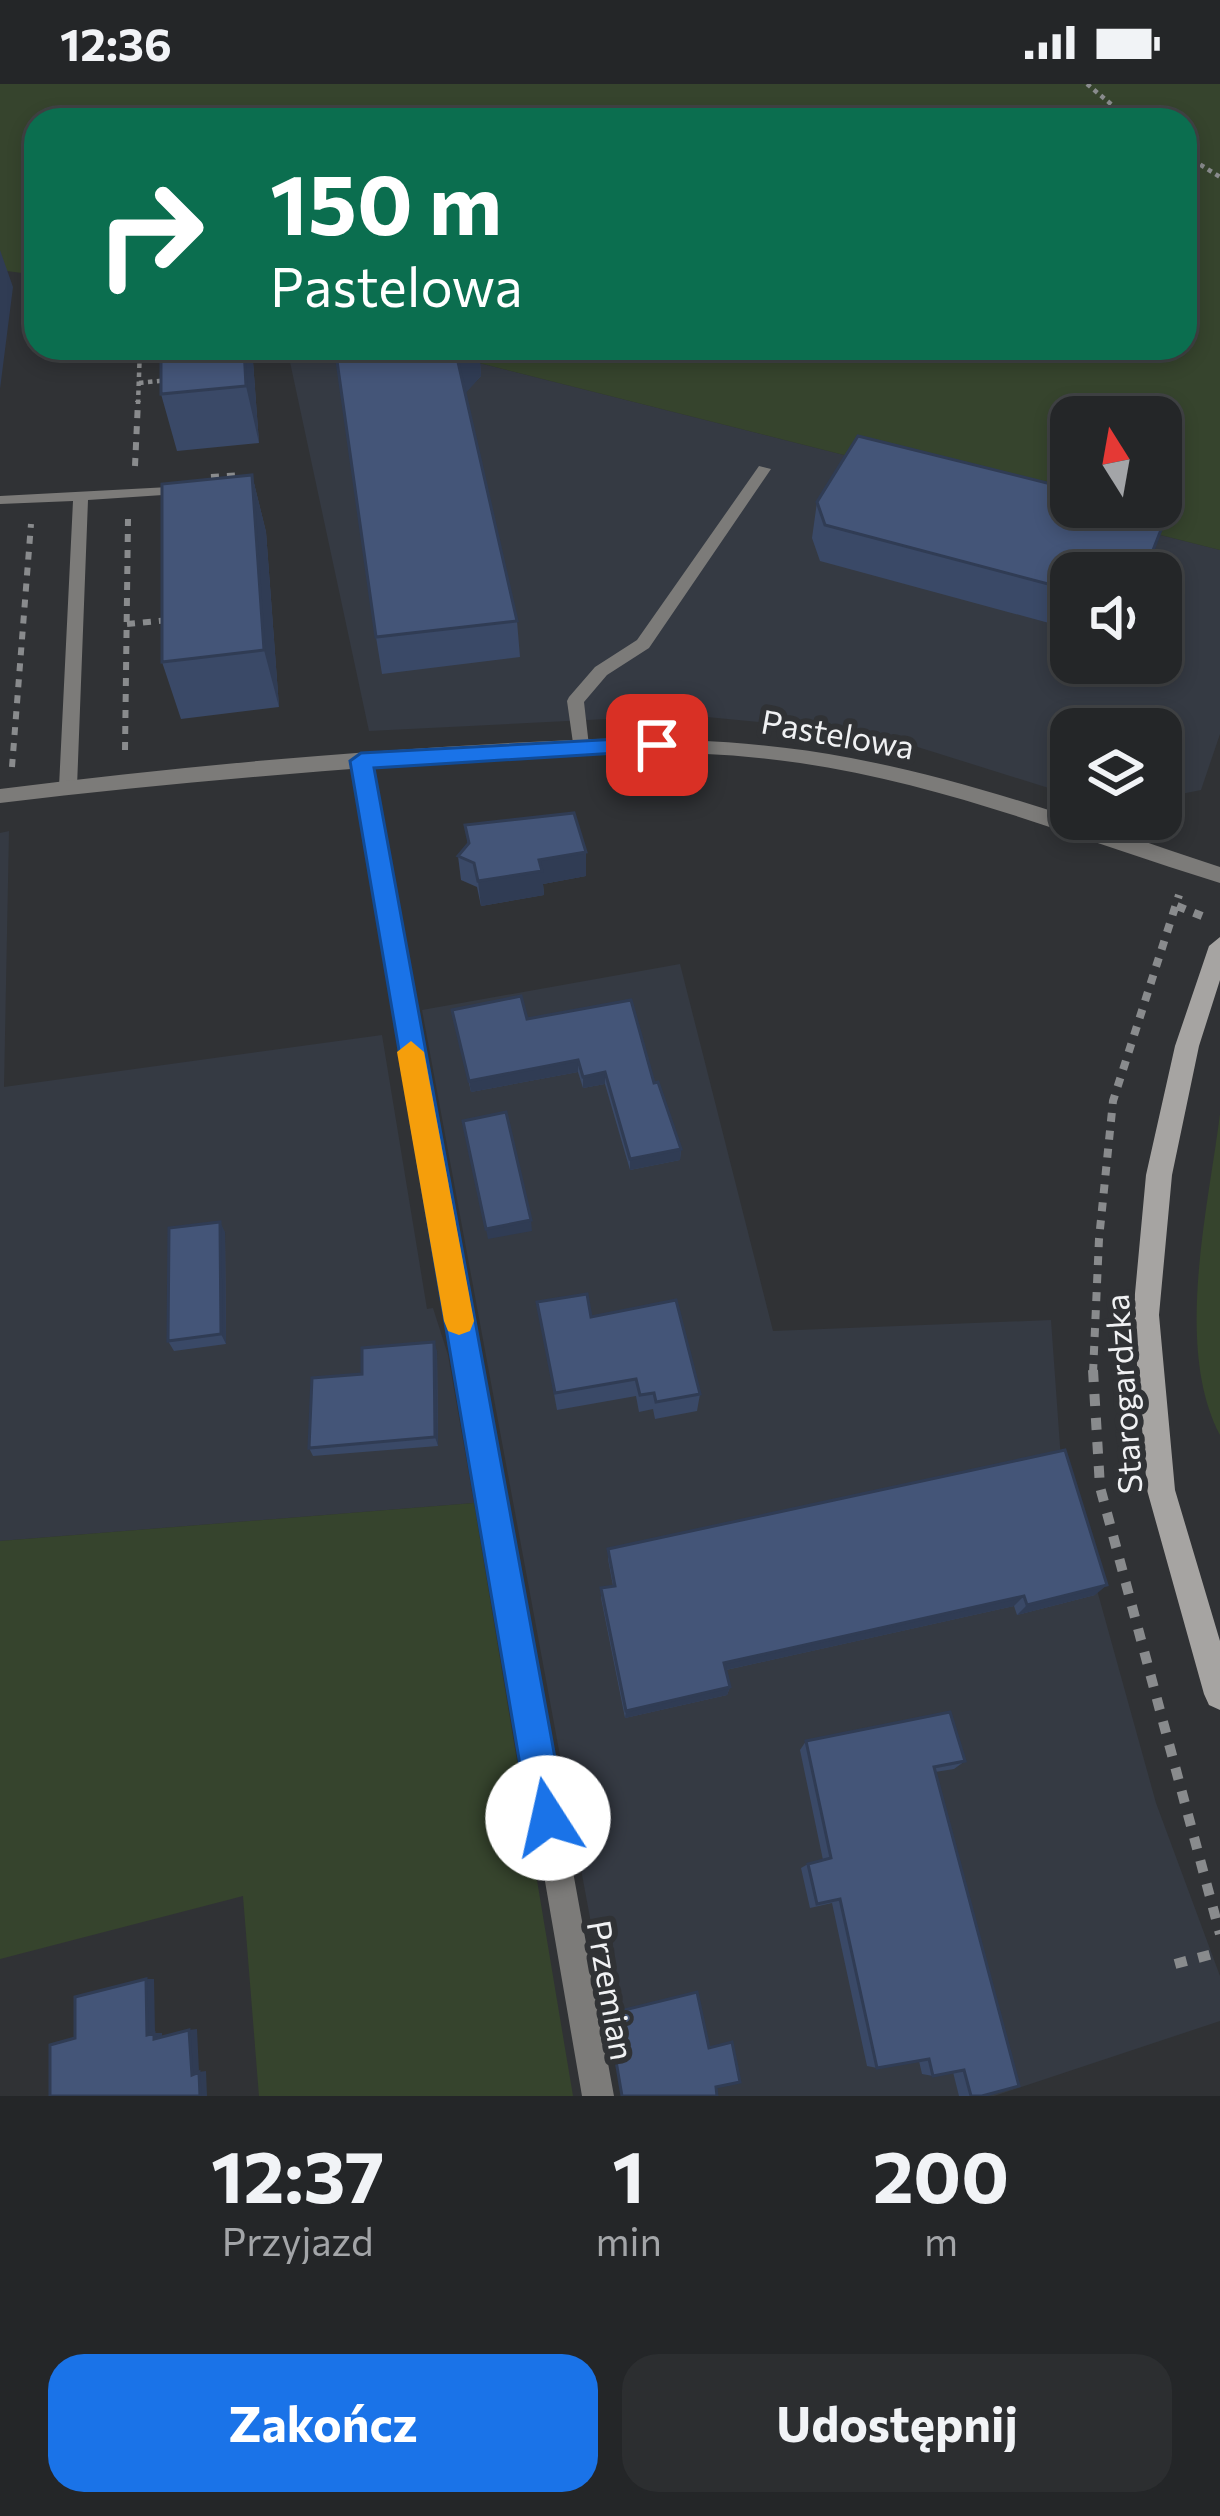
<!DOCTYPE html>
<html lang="pl">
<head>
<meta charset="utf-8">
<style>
  body { margin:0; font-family:Commissioner,sans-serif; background:#2c2e30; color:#f1f3f6; height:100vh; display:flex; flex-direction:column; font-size:45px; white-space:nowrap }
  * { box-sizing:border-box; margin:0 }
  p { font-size:39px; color:#a3a5a8 }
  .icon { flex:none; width:66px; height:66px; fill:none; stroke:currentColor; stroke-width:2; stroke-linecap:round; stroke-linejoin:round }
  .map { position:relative; height:2012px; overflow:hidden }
  .side { display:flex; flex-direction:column; background:#242628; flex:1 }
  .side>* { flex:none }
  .banner { position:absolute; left:24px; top:24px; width:1173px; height:252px; border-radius:36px; box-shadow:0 6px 18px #0003,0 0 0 3px #414345; background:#0b6e4f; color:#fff; overflow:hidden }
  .needle { width:78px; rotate:349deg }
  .controls { position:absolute; left:1050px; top:312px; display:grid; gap:24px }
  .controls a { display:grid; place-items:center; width:132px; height:132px; border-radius:24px; background:#242628; box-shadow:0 6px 18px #0003,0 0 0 3px #414345; font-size:60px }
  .pin { position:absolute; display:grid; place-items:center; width:102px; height:102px; color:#fff; margin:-51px; border-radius:24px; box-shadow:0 6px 18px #0006 }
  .me { position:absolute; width:132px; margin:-66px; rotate:350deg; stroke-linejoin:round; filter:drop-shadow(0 0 9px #0008) }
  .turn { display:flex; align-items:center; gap:42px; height:252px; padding:0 48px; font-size:54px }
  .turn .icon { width:156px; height:156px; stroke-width:2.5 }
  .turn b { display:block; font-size:84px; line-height:102px }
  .eta { display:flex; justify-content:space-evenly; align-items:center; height:204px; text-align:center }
  .eta b { font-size:72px; font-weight:700; line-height:84px }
  .cta { display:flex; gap:24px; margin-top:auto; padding:24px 48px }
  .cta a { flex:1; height:138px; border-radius:36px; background:#1a73e8; color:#fff; font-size:48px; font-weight:700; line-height:138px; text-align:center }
  .cta a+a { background:#2c2e30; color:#f1f3f6 }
  .status { display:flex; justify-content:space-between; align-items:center; height:84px; padding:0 60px; background:#242628; direction:ltr }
  .status svg { height:33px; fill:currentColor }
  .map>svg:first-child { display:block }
  .built { fill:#353a43; fill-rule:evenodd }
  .green { fill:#36442d; fill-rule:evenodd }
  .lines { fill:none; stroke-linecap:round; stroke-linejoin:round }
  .path-far3 { stroke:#898b8d; stroke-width:4.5; stroke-dasharray:4.5 4.5; stroke-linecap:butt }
  .path-far2 { stroke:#898b8d; stroke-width:6; stroke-dasharray:8 8; stroke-linecap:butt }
  .path-far1 { stroke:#898b8d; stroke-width:8; stroke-dasharray:9 9; stroke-linecap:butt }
  .path { stroke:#898b8d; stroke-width:10; stroke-dasharray:12 12; stroke-linecap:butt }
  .lane { fill:#7c7b79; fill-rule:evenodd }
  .street { fill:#7c7b79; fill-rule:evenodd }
  .secondary { fill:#a6a4a2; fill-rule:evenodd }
  .wall { fill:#3a4967 }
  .shaded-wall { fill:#303c54 }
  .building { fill:#445578; stroke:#303c54; stroke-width:3 }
  .route { fill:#1a73e8; stroke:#114b97; stroke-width:3 }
  .slow { fill:#f59e0b }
  .labels { text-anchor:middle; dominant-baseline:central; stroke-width:12; stroke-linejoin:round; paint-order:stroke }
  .street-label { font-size:33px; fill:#f0f1f3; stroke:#303235 }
</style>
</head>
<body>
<div class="status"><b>12:36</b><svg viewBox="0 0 49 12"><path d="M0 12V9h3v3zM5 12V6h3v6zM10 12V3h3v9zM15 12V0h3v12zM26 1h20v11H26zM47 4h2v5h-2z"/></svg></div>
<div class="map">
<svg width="1220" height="2012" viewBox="0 0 1220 2012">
  <rect width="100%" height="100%" fill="#303235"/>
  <path class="built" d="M287,264H420L1220,466V650L1201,706L1161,714V645H1071V711L908,660L822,644L686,631L369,647ZM1071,489H1161V579H1071Z
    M9,747L4,1003L382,951L427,1225L433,1224L448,1271L474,1419L0,1457V749Z
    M680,880L773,1247L1051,1236L1061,1376L1156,1719L1220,1892V1937L994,2012H623L422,926Z"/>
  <path class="green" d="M0,0H1220V466L420,264H1185V36H36V191L0,186ZM1071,333H1161V423H1071Z
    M1220,1030V1351C1174,1263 1208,1126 1220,1030Z
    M474,1419L573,2012H259L243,1812L0,1875V1457Z"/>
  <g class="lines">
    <path class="path-far3" d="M1087,0L1130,36
      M1185,71L1220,93
      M139,299L168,296
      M138,320L140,264"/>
    <path class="path-far2" d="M135,382L138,317
      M211,393L241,391
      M127,540L168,536
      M125,666L128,435
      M12,683L31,440"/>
    <path class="path-far1" d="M1177,822L1207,834
      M1093,1289L1099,1155L1113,1017L1179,811"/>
    <path class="path" d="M1093,1286L1100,1403L1220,1850
      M1175,1880L1220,1868"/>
    <path class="lane" d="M759,382L771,385L649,564L607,591L584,618L589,662L580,668L574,666L567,617L569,613L595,583L637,556Z
      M188,402L195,406L193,409L88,416L77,703L74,707H62L59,703L73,417L0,420V412Z
      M361,671L370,677L614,2012H582L352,677Z"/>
    <path class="street" d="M595,655C681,654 766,658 851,674C978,698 1098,743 1220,783V799C1081,756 945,700 800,679C664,659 526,671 390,682C260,692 130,703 0,719V705C197,680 396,663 595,655Z"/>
    <path class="secondary" d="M1220,853V896L1199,962L1172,1091L1159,1231L1175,1406L1220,1557V1626L1209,1621L1204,1610L1147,1406L1133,1231L1146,1091L1175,962L1209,862Z"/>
  </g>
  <path class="wall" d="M252,264L259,359L177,367L161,310Z
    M342,264H479L481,292L465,309L517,537L520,573L382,590L376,553Z
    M252,391L266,448L279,623L181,635L162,578Z
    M817,418L1071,489V545L820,477L812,454Z
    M465,741L586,792L543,800L544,811L481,822L477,803L461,796L458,772L468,761Z
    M452,926L527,935L654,999L681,1065L680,1076L630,1086L605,1000L583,1004L578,988L471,1008Z
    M225,1148L226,1260L174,1267L168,1257Z
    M537,1218L591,1233L700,1310L697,1327L655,1335L653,1325L639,1328L636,1312L557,1326Z
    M437,1267L438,1362L313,1372L309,1364L362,1290Z
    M608,1465L1095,1511L1017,1531L1014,1522L726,1586L730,1603L727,1611L625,1634L601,1514V1504L613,1502L608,1475Z
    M806,1657L965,1677L954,1685L935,1688L982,2012H959L953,1988L933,1992L922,1990L919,1977L877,1984L867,1982L832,1819L810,1824L801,1784L808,1780L823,1776L800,1666Z"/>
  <path class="shaded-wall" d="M0,166L13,203L0,305Z
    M244,264H252L259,359L246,302Z
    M471,264H479L481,292L461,314L458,278Z
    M252,391L266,448L279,623L264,566Z
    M586,768V792L543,800L544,811L481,822L478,797L539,776Z
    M578,976V988L471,1008L469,997Z
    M605,988V1000L583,1004V993Z
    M681,1065L680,1076L630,1086V1075Z
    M531,1136L532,1147L488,1155L486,1145Z
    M220,1138L225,1148L226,1260L221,1250Z
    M434,1258L437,1267L438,1362L435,1353Z
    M1107,1501L1095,1511L1017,1531L1027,1521Z
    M1024,1512L1014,1522L721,1587L724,1579Z
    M730,1603L727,1611L625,1634L626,1627Z
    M146,1895H154L155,1949H162V1955H154L147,1951Z
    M197,1945L199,1988L206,1987L207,2012H200L192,1991L189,1946Z"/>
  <path class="building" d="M161,264H244L246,302L161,310Z
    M342,264H471L458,278L517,537L376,553L336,270Z
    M858,352L1071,405V423H1146L1168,428L1144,489H1071V506L825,441L817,418Z
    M252,391L264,566L162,578V400Z
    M574,729L586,768L539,776L542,787L478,797L474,779L458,772L469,759L465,741Z
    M521,912L527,935L631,916L654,999L658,998L681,1065L630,1075L605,988L583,993L578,976L469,997L452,926Z
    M506,1028L531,1136L486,1145L463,1037Z
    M220,1138L221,1250L168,1257L169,1144Z
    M587,1210L591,1233L676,1216L700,1310L656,1318L654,1309L640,1311L636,1295L555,1309L537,1218Z
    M434,1258L435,1353L309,1364L312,1294L362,1290V1264Z
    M1065,1366L1107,1501L1027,1521L1024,1512L724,1579L730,1603L626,1627L601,1504L615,1502L608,1465Z
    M950,1628L965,1677L934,1683L1019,2002L982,2012H971L964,1986L933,1992L929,1975L877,1984L840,1815L817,1820L808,1780L831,1774L806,1657Z
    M146,1895L147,1951L154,1949V1955L189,1946L192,1991L199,1988L200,2012H50V1961L75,1954V1913Z
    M697,1908L709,1964L732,1958L740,1998L716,2003L717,2012H622L608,1930Z"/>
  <path class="route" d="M657,653L668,661L665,666L374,684L566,1734L561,1747L548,1753L535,1747L529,1734L350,677L361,669Z"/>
  <path class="slow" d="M411,957L424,968L474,1237L470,1247L459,1251L448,1247L444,1237L397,968Z"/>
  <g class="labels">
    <g class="street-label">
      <text transform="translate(838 649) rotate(10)">Pastelowa</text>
      <text transform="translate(1122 1310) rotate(-94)">Starogardzka</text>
      <text transform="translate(612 1906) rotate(80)">Przemian</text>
    </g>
  </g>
</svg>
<div class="controls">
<a><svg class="needle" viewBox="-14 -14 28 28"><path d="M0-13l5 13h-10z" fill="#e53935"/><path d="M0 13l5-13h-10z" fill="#a3a5a8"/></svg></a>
<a><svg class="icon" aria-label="sound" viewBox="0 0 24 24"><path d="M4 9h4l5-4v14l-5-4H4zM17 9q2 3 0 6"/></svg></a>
<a><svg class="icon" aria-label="layers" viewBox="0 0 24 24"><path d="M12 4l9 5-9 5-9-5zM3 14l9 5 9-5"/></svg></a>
</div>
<div class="pin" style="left:657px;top:661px;background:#d93025"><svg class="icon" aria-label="arrive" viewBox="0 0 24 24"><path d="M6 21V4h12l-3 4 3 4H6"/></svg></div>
<svg class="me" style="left:548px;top:1734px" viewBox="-20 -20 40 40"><circle r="19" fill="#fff"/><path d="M0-13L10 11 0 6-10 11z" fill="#1a73e8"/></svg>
<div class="banner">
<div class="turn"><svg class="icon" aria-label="right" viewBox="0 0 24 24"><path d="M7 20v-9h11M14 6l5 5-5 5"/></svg><div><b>150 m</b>Pastelowa</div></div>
</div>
</div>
<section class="side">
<div class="eta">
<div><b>12:37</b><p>Przyjazd</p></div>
<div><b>1</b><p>min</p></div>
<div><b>200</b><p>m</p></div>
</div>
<div class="cta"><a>Zakończ</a><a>Udostępnij</a></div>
</section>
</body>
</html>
